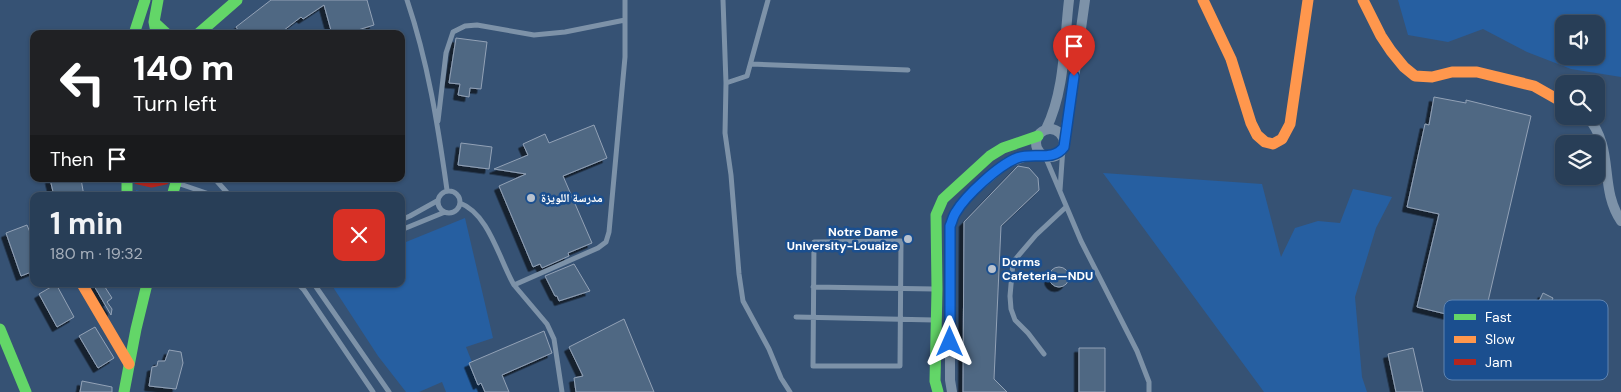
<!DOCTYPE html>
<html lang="en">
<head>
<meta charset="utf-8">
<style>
  body { margin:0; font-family:"DM Sans","Noto Naskh Arabic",sans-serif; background:#344961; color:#f1f3f6; height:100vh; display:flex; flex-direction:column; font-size:19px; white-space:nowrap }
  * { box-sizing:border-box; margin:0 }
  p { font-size:16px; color:#a5aeba }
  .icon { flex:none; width:28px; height:28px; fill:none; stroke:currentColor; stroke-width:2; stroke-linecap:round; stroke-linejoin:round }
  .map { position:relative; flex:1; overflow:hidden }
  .details { position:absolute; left:30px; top:192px; width:375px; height:95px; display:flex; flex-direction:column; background:#283e57; border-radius:10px; box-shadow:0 1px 4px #0004,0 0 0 1px #44576d }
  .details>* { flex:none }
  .banner { position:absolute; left:30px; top:30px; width:375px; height:152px; border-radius:10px; box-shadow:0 1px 4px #0004,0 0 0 1px #44576d; background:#202124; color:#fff; overflow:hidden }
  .tools { position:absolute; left:1555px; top:15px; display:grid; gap:10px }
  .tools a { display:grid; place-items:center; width:50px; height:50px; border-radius:10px; background:#283e57; box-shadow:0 1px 4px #0004,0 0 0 1px #44576d; font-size:25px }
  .pin { position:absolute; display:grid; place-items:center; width:42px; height:42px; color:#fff; margin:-51px -21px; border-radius:50% 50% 50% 0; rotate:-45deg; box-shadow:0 0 5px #0007 }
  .pin .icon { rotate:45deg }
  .me { position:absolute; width:55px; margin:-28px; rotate:0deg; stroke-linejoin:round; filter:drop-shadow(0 0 4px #0008) }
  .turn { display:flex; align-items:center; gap:18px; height:105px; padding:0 20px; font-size:22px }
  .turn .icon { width:65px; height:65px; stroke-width:2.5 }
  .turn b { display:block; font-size:35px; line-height:42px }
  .then { display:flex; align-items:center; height:48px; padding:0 20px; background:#0003; gap:10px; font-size:19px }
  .round { display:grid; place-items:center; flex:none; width:52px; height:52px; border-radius:10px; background:#344961 }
  .head { display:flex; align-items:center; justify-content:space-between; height:85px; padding:0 20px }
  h1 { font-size:30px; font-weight:700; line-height:38px }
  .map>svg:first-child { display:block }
  .green { fill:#265fa1; fill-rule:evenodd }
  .building { fill:#506783; stroke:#92a2b6; filter:url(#shadow) }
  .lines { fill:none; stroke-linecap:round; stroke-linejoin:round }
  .lane { stroke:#7d92a8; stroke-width:5 }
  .street { stroke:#7d92a8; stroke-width:10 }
  .fast { stroke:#63d668; stroke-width:11 }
  .slow { stroke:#ff974d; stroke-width:11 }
  .jam { stroke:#b3261e; stroke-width:11 }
  .route-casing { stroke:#114b97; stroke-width:12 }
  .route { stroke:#1a73e8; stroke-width:9 }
  .poi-dot { fill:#b9c2ce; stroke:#1b4f8f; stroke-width:2 }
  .labels { text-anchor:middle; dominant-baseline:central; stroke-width:5; stroke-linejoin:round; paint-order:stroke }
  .poi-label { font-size:12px; font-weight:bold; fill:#fff; stroke:#1b4f8f; text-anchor:start }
  .key { fill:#1b4f8f; stroke:#5f84b1; stroke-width:1 }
  .key-label { font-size:14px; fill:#fff }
</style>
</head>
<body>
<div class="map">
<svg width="1621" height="392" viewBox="0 0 1621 392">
  <defs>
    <filter id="shadow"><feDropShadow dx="-4.5" dy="4.5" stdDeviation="0" flood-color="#0009"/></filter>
  </defs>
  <rect width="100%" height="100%" fill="#365274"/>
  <path class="green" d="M1398,0H1621V77L1571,69L1527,52L1483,29L1448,42L1408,35ZM1564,24H1596V56H1564Z
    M1103,173L1262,184L1281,257L1295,228L1318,221L1340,223L1353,189L1392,197L1376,228L1355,297L1362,377L1367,392H1264Z
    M136,190L147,193L166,192L165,196H136Z
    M465,218L493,338L466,347L484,392H446L442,382L419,392H406L378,356L331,284H401V244Z"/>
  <path class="building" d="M271,0H367L374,25L345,34H332L324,5L303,19L301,17L279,34H241L236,27Z
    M456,38L487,42L481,89L470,88L469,97L458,95L460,84L449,83Z
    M1434,97L1466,103V100L1531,116L1483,323L1417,307L1439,214L1407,207L1425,124L1429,125Z
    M594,125L607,158L563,176L592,243L568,253L569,256L542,268L540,264L533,267L499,186L526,174L494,169L528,155L523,144L545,134L549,143Z
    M461,143L492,147L489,169L458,165Z
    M1018,166L1029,168L1038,178L1039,190L1001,226L994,379L1007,392H963L964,222Z
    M50,179H81L84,196H54Z
    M27,225L34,242V271L21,276L6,233Z
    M574,264L590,291L559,301L557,296H555L545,276Z
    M1049 277a10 10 0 1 1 20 0a10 10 0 1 1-20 0Z
    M56,284L74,317L57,327L39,294Z
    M93,284H103L112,298L107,302L112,309L111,315Z
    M1543,293L1553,298L1532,343L1522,338Z
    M624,319L654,392H576L574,378L583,376L569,347Z
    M95,327L114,358L98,368L79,336Z
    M544,331L552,353L502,375L509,392H485L481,383L478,385L469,363Z
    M1079,348H1105V392H1079Z
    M1413,348L1423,392H1396L1388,354Z
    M169,350L181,352L183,363L176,389L149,386L152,367L157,366L158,361H165Z
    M82,381L112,387V392H80Z"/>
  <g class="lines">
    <path class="lane" d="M407,0C428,62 438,126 447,190
      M723,0L726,83L725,133L731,175L739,274L743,301L769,349L781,378L790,392
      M751,64L908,70
      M726,83L747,76L768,0
      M438,121L446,53L453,32L465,26L477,25L534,35L565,32L625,20V0
      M1045,156L1081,241L1137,351L1149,382V392
      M215,179L230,196
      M180,184L215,196
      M1060,190L1063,147
      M438 202a11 11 0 1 1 22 0a11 11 0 1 1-22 0Z
      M460,203C489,214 499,259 514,285L598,248L606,242L609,232L625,57V20
      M401,220L410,216L437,201
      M401,230L445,212
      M901,241L900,366H813L814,242Z
      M298,284L304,290L373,392
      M314,284L389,392
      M514,285L547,324L554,339L562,392
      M813,287L934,289
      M796,317L934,320
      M1044,354L1028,333L1015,320L1011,309L1010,296L1013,262L1036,235L1066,207"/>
    <path class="street" d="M1587,116C1616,150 1598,186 1621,221
      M1046,129C1065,91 1064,42 1069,0
      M1036 143a14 14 0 1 1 28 0a14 14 0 1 1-28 0Z
      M1064,138L1070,107L1085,0
      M952,392L950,380V226L955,213L970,194L1006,163L1027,156L1043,155"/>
    <path class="fast" d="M154,22L167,34
      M156,32L154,22L158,0
      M134,34L145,0
      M198,34L237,0
      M127,179V196
      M172,196L177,179
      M0,329L26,392
      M124,392L136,329L147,284
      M938,392L935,381L937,289L936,215L943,199L990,156L1003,148L1038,136"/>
    <path class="slow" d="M1203,0L1231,59L1251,123L1257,135L1265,142L1273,144L1282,139L1290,124L1308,0
      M1363,0L1381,36L1391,51L1404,67L1415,76L1432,77L1452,72H1477L1534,86L1564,103
      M82,284L129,364"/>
    <path class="jam" d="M138,179L151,182L165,179"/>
  </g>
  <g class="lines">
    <defs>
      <path id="route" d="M950,342V226C952,222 953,216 956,212C966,195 999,165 1017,158C1034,152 1053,162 1064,147L1074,76"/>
    </defs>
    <use href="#route" class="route-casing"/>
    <use href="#route" class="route"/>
  </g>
  <g class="poi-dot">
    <circle cx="531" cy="198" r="5"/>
    <circle cx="908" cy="239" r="5"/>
    <circle cx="992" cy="269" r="5"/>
  </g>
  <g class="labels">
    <g class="poi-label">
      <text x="541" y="198">مدرسة اللويزة</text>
      <text x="898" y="232" text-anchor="end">Notre Dame<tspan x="898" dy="14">University-Louaize</tspan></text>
      <text x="1002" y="262">Dorms<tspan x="1002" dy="14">Cafeteria—NDU</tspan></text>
    </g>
  </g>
  <rect x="1444" y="300" width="164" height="80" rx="8" class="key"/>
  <rect x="1454" y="314" width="22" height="6" fill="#63d668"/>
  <rect x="1454" y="336" width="22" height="7" fill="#ff974d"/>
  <rect x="1454" y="359" width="22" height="6" fill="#b3261e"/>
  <g class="key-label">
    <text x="1485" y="322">Fast</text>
    <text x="1485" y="344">Slow</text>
    <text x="1485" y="367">Jam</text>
  </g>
</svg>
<div class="tools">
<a><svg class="icon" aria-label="sound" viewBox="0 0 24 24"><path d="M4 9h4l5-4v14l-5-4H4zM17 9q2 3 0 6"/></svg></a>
<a><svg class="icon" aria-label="search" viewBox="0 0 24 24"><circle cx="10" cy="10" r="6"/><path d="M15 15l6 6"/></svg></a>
<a><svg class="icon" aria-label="layers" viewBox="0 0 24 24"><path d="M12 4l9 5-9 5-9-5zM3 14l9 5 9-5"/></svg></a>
</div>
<div class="pin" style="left:1074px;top:76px;background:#d93025"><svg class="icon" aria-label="arrive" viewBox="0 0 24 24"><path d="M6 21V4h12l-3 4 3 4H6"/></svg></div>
<svg class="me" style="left:950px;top:342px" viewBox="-20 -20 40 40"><path d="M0-17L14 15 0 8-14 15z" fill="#1a73e8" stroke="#fff" stroke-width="4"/></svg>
<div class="banner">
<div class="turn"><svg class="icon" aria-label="left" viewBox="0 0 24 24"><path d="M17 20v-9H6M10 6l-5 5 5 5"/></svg><div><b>140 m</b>Turn left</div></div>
<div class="then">Then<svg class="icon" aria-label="arrive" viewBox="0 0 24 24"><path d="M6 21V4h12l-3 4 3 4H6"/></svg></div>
</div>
<section class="details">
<div class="head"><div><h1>1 min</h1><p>180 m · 19:32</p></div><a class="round" style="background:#d93025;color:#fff"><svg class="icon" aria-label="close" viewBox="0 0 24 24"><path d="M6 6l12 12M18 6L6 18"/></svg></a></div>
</section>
</div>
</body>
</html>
